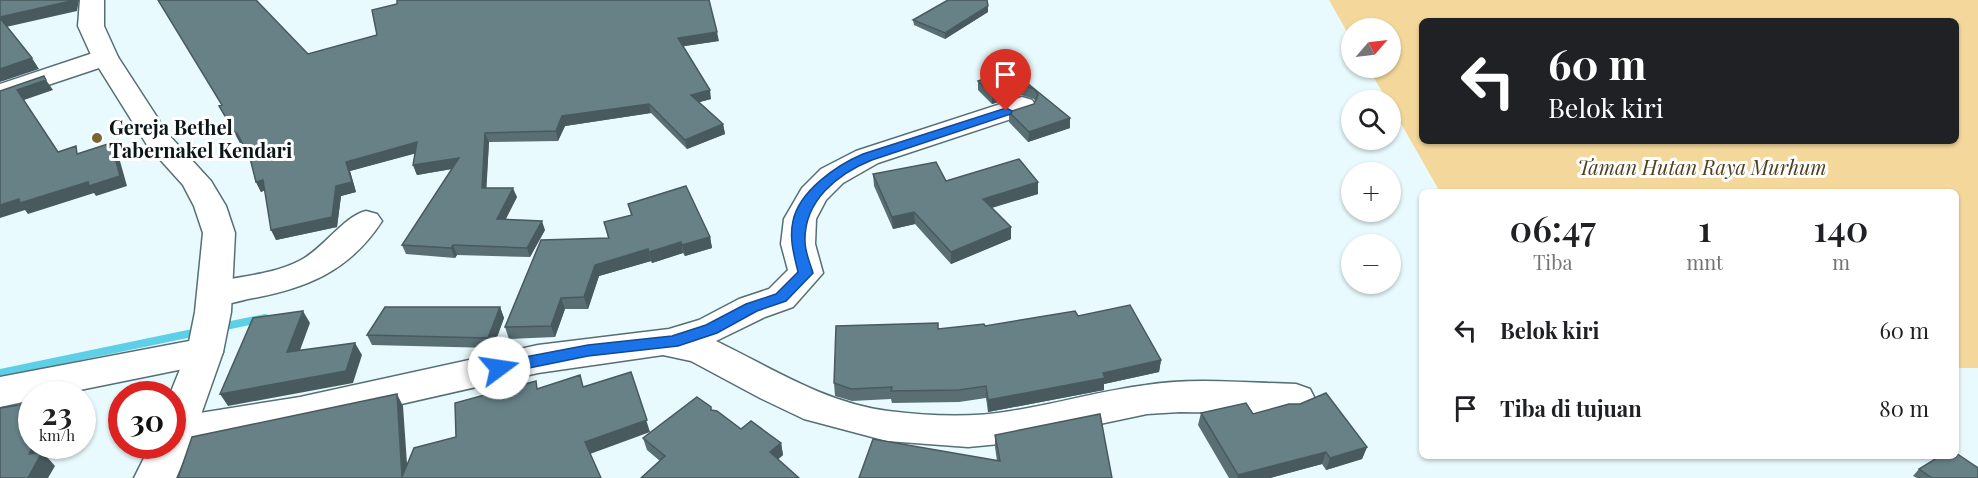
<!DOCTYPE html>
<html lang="id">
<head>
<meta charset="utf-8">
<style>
  body { margin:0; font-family:"Playfair Display",serif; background:#f2f2f2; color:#202124; height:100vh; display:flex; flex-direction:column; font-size:22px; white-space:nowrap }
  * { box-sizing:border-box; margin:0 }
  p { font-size:20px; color:#757577 }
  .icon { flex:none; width:33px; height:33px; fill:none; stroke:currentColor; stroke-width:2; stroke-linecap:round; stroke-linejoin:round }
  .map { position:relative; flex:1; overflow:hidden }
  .side { position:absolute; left:1419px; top:189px; width:540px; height:270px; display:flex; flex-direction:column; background:#fff; border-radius:9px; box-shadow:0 2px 4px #0004 }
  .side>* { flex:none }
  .top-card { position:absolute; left:1419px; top:18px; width:540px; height:126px; border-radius:9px; box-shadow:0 2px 4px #0004; background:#202124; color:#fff; overflow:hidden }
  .needle { width:39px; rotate:62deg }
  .controls { position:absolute; left:1341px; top:18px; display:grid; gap:12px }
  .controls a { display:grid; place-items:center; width:60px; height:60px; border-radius:50%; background:#fff; box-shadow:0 2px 4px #0004; font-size:30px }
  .speed { position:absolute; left:18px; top:381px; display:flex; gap:12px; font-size:30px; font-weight:700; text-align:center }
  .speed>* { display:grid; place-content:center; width:78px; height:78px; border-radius:50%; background:#fff; box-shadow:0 2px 4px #0004; line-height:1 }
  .speed small { font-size:15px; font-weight:400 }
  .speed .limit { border:9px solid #d22; background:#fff; color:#111 }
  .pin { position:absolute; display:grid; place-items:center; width:51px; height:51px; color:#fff; margin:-62px -26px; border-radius:50% 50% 50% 0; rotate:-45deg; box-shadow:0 0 6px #0007 }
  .pin .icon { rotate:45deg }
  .me { position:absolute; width:66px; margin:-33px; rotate:76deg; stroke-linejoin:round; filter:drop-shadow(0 0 4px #0008) }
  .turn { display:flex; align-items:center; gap:21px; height:126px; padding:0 30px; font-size:27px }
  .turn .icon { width:78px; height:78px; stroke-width:2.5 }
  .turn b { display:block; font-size:42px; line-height:51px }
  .eta { display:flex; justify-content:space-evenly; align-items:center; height:102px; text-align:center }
  .eta b { font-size:36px; font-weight:600; line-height:42px }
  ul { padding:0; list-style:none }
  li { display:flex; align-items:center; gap:18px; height:78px; padding:0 30px }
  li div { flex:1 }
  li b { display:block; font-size:22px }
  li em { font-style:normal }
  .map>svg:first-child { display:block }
  .green { fill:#f4d89b; fill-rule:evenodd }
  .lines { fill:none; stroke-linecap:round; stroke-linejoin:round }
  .stream { fill:#5dcfe6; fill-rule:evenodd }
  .minor-casing { stroke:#556f75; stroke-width:3 }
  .highway-casing { stroke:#556f75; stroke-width:3 }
  .minor { fill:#fff; fill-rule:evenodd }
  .highway { fill:#fff; fill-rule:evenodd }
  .wall { fill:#596f74 }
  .shaded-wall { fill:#485a5e }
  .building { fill:#678187; stroke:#485a5e; stroke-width:1.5 }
  .route { fill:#1a73e8; stroke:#114b97; stroke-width:1.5 }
  .poi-dot { fill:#7b6535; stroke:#fff; stroke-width:2 }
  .labels { text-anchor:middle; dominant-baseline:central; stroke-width:6; stroke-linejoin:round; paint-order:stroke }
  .poi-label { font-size:20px; font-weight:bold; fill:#0c1618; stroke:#fff; text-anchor:start }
  .park-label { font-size:20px; font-style:italic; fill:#50411e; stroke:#fff }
</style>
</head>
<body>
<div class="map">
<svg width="1978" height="478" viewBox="0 0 1978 478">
  <rect width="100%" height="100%" fill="#e8fafd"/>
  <path class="green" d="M1329,0H1978V368H1956V192H1440L1391,106L1390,100H1387L1368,68H1390V28H1352L1351,39ZM1422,21H1956V141H1422Z"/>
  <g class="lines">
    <path class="stream" d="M265,314L269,315L271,318L269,321L0,377V369Z"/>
    <defs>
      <path id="minor" d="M105,49L114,51L118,57L114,63L0,101V84Z
        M1022,97L1032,100L1036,106L1032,112L878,163L843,183L826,200L816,219L815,244L823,273L793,307L765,317L716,341C772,368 825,403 888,411C928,416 972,418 1011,411C1056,404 1100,391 1146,385C1194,377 1247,383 1296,384L1310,389L1315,399L1310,409L1296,414L1180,412L1147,414L1010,443L968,447L887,441L804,419L760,398L691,361L663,355L538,373L300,427L175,449L165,446H172V418L175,417L300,397L538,345L669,329L699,320L739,299L769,289L788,270L781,244L784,219L802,188L821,169L856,151Z
        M366,211L377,214L382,221C349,272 305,289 248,299C232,303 218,307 203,303L198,294L203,285C235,276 271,276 301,260C324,248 344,216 366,211Z
        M205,338L218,342L223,352L218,362L60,394H32V400L0,407V377Z"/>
      <path id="highway" d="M80,0H104V26L118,57L168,134L211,181L226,206L235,233L231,312L223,352L190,446L176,478H134L150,446H172V394H170L187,352L195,312L203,233L194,206L183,185L147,145L92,57L78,26Z"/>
    </defs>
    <use href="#minor" class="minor-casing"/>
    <use href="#highway" class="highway-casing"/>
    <use href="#minor" class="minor"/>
    <use href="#highway" class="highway"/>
  </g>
  <path class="wall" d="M158,0L308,54L719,41L683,46L711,99L699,102L723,124L725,134L687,149L651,113L565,126L558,141L489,142L486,188L517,197L505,219L545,230L530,257L457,255L455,258L406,254L402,245L452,169L417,175L413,165L415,153L350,171L356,192L341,196L337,227L276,240L265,190L261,192L256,182L250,158L242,142L240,143L219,106L222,105Z
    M988,12L945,39L914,25L913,20Z
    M1010,69L1070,118V128L1028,142L1009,122V112L1034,104L1035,101L1034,99L1021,95L992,104L978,90V81Z
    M873,174L946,181L1038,182V194L992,208L1011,227V239L951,264L915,224L893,229L874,186Z
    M628,204L710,237L712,248L685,256L683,253L652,263L651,261L599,276L588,309H565L555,337L509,339L505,327L608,238L604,222L631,215Z
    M500,307L504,318L493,348L372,345L367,335Z
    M1078,316L1161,360L1159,372L1104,384V390L988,412L986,398L959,402L892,403L891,399L852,401L835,396L834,383L938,329L985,326Z
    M712,410L741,429L781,443L783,455L778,459L660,461L647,450L643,438Z
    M1201,413L1253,414L1367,447L1362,459L1326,470L1322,464L1270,478H1229L1198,425Z
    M995,435L1112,478L997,461L995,447Z
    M1919,469L1978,478H1917L1913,476Z"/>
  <path class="shaded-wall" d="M71,0H79L77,11L6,27L0,17Z
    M988,6V12L945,39V33Z
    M717,32L719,41L679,47L678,38Z
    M32,58L39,69L0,82V69Z
    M46,80L53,90L24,100L17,90Z
    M1022,85L1021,95L992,104V95Z
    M710,90L711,99L693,104L691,95Z
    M649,104L651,113L565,126L558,141L556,131L562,116Z
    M1070,118V128L1028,142L1029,132Z
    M723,124L725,134L687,149L685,140Z
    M235,133H237L243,142L240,143Z
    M485,133L489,142L486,197L482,188Z
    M417,142L421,152L350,171L356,192L341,196L337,227L276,240L271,230L346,162Z
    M111,143L118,154L127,186L96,196L94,193L28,214L25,210L0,218V205L19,199Z
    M459,158L463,167L417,175L413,165Z
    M263,180L268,189L261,192L256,182Z
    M1038,182V194L983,210V199Z
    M513,188L517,197L501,229L497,219Z
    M914,212L915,224L893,229L892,217Z
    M542,221L545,230L530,257L527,248Z
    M1011,227V239L951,264V252Z
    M710,237L712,248L685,256L682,245Z
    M681,242L683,253L652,263L649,252Z
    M453,245L457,255L455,258L451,248Z
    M648,249L651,261L599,276L588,309L584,297L595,265Z
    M561,298L565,309L555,337L551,326Z
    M500,307L504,318L493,348L488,338Z
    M303,311L310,323L295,364L287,352Z
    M355,343L362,355L353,383L228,406L220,394Z
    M1161,360L1159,372L1104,384V390L988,412V400Z
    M631,372L650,432L590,454L585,442Z
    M397,394L403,406L408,478L402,477Z
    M781,443L783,455L773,464L770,452Z
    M33,446H52L47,457L55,466L48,478H28L29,454Z
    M1367,447L1362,459L1326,470L1330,458Z
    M1326,452L1322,464L1270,478H1237L1238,475Z"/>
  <path class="building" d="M0,0H71V1L0,17Z
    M158,0H256L308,54L377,35L372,10L397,4V0H709L717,32L678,38L710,90L691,95L723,124L685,140L649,104L562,116L556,131L485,133L482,188H513L497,219L542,221L527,248L453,245L451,248L402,245L459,158L413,165L417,142L346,162L352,182L336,186L332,217L271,230L263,180L256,182L250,158L237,133H235L219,106L222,105Z
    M948,0H987L988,6L945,33L913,20Z
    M0,18L32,58L0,69Z
    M1010,69L1070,118L1029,132L1009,112L1034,104L1038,95L1034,89L1022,85L992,95L978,81Z
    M44,76L46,80L17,90L58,152L76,146L77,154L111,143L120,176L89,186L88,182L20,203L19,199L0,205V91Z
    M1019,159L1038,182L983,199L1011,227L951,252L914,212L892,217L873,174L936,162L946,181Z
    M686,186L710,237L682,245L681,242L649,252L648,249L595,265L584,297L561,298L551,326L505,327L541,240L609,238L604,222L632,215L628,204Z
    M1130,305L1161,360L1103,373L1105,378L988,400L986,386L959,390L891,391L892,387L851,389L834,383L836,326L938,323V329L984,324L985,326L1075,311L1078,316Z
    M385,307H500L488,338L367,335Z
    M303,311L287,352L355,343L346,371L220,394L253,318Z
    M631,372L647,420L585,442L601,478H178L192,437L397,394L402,477L414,448L456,437L455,403L536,381L537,389L580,375L583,387Z
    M1326,393L1367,447L1330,458L1326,452L1238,475L1201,413L1246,403L1253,414L1289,404H1300Z
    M697,397L711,407V410L717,411L741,429L751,421L781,443L770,452L799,478H641L665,456L643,438Z
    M32,403V446H33L29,454L42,452L28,478H0V408Z
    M1100,414L1112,478H859L873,439L1000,461L995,435Z
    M1956,453L1978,468V478H1932L1919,469L1940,456H1956Z"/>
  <path class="route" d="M1006,108L1012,111L1011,114L872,160C837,174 804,201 805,241C805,252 810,263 813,273L786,301L757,311L717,333L678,346L588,356L499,374L494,372L491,368L494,364L499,362L588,345L672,336L706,325L746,304L776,294L798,272C794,255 789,239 793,221C799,191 837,165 863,154Z"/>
  <circle class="poi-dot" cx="97" cy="138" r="6"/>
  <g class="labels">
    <g class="poi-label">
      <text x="109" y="126">Gereja Bethel<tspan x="109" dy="23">Tabernakel Kendari</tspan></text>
    </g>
    <g class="park-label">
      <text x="1702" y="166">Taman Hutan Raya Murhum</text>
    </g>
  </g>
</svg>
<div class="controls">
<a><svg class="needle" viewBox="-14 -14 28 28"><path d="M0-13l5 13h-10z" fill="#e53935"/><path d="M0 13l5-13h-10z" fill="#757577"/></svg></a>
<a><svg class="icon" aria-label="search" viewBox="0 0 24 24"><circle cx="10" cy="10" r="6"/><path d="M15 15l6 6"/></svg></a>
<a>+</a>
<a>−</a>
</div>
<div class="speed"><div>23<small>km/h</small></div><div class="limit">30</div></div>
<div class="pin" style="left:1006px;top:111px;background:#d93025"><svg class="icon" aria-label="arrive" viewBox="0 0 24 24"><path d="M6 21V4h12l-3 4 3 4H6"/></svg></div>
<svg class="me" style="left:499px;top:368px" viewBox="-20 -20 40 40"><circle r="19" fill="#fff"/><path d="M0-13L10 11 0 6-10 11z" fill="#1a73e8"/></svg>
<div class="top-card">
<div class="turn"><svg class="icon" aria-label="left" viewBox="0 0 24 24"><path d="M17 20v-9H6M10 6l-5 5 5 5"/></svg><div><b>60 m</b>Belok kiri</div></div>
</div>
<section class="side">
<div class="eta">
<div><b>06:47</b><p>Tiba</p></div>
<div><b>1</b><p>mnt</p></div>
<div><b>140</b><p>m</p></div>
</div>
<ul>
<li><svg class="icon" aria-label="left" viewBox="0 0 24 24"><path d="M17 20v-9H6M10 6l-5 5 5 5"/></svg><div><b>Belok kiri</b></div><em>60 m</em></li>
<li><svg class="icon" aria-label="arrive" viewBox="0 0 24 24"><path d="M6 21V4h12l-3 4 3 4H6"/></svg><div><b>Tiba di tujuan</b></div><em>80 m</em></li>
</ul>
</section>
</div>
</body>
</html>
